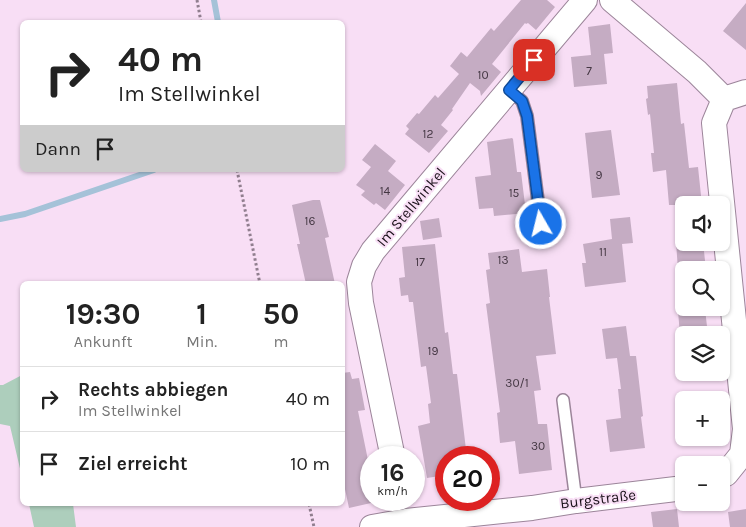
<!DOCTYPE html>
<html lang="de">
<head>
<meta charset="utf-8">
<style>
  body { margin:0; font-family:Karla,sans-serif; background:#f2f2f2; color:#222; height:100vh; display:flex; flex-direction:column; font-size:19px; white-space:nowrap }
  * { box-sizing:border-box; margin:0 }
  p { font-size:16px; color:#767676 }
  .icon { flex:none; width:28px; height:28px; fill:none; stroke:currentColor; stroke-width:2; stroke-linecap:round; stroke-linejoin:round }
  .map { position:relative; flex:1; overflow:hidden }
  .drawer { position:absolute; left:20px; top:281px; width:325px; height:225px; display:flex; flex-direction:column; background:#fff; border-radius:8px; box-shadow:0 1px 4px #0004 }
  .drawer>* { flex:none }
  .guide { position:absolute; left:20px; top:20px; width:325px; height:152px; border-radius:8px; box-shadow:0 1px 4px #0004; background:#fff; color:#222; overflow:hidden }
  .fabs { position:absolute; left:675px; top:196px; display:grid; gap:10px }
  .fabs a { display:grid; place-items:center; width:55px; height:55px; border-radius:8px; background:#fff; box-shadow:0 1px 4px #0004; font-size:25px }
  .speed { position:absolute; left:360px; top:446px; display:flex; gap:10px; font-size:25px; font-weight:700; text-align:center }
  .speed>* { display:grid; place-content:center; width:65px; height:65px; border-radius:50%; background:#fff; box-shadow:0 1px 4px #0004; line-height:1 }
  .speed small { font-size:12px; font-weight:400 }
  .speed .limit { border:8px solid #d22; background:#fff; color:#111 }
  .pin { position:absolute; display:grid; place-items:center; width:42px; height:42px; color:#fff; margin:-21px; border-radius:10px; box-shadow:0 2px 8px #0006 }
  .me { position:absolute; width:55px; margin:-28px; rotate:352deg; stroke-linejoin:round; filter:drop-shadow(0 0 4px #0008) }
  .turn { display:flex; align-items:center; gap:18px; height:105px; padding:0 15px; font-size:22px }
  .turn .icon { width:65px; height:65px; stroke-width:2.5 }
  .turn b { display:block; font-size:35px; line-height:42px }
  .then { display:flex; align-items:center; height:48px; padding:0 15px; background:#0003; gap:10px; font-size:19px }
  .eta { display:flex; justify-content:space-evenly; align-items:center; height:85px; text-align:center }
  .eta b { font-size:30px; font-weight:700; line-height:35px }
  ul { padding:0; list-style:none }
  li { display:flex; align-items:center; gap:15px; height:65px; padding:0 15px; border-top:1px solid #e0e0e0 }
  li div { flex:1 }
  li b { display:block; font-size:19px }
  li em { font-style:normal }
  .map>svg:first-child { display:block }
  .green { fill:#adcebc }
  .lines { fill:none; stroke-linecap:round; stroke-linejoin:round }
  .stream { stroke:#a5c2d8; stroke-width:6 }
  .building { fill:#c5acc3 }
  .lane-casing { stroke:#9c859a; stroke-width:14 }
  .street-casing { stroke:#9c859a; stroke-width:26 }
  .path { stroke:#907e8e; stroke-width:3; stroke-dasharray:2.5 2.5; stroke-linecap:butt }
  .lane { stroke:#fff; stroke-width:11 }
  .street { stroke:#fff; stroke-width:24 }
  .route-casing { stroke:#114b97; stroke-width:12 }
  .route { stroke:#1a73e8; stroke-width:9 }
  .labels { text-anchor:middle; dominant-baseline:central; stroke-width:4; stroke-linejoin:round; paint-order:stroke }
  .number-label { font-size:12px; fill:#443743 }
  .street-label { font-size:15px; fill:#191018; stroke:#f8def5 }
</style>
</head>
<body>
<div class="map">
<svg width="746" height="527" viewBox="0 0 746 527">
  <rect width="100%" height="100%" fill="#f8def5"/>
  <path class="green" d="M22,375V477L10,426L0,424V385H3Z
    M29,504H73L76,527H34Z"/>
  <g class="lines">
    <path class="stream" d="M214,0L218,22
      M0,219L25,214L154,170"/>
  </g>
  <path class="building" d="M521,0H547L555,7L536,30L528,23L526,24L525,23L492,64L501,72L481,96L480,91L470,83L452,109L453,110L441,125L448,131L429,153L405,134L409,129L406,126L417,113L419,114L435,95L438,98L459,74L450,66L461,52L467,57L491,28L494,31Z
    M746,3V50L723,31Z
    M610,24L613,53L604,54L607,84L574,87L571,57L591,55L588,27Z
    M677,83L681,124L684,123L689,168L698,167L702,205H669L666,170L653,172L651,153H654L650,114L648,115L646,99L648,98L647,86Z
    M611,130L620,195L592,198L585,133Z
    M512,138L513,139L517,172H521L526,213L494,216L493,208L479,209L475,177L491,175L487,142Z
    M375,144L396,161L388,171L405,185L385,210L376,203L374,205L361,195L365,191L356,185L371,167L362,160Z
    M313,200H320L329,237L325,238L335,284H306L297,244H300L292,205Z
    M630,217L633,243L622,244L626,282L585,287L582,263H586L583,244L612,239L610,219Z
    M439,218L442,237L423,240L420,221Z
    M676,242H703L706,270H678Z
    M435,244L445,333L448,332L453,374H457L467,458H446V475L427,478L418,426L430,423L428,404L431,403L426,366L421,367L413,302H409L408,295L401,296L399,278L405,277L402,247Z
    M519,249L522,272L547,269L550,297H549L556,354L536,356L541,390L534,391L538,424H547L552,470L519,474L515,441L500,443L497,413L500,412L486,304L490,303L486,270L490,269L488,253Z
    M705,309L708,335H680L678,311Z
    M626,326L630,356H636L643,416L641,417L645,448L610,452L606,420L621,418L618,389H621L617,358L606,359L602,329Z
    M350,372L352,379L359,378L365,410L358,411L371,475V503L349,508L342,475V373Z
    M677,509L679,527H653L651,512Z
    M746,509V527H730L728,512Z"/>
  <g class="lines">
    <defs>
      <path id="lane" d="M509,90L522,101L527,116L541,224
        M563,400L576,501"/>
      <path id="street" d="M612,0L697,72L724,99
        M393,458L361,303L359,282L364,266L373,251L585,0
        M721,476L726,474L742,454L745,429L714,123L724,99L746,92
        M372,527L406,521L532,508L576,501L684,488"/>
    </defs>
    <use href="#lane" class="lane-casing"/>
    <use href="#street" class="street-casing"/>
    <path class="path" d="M197,0L201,22
      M237,170L260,284
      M309,504L314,527"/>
    <use href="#lane" class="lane"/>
    <use href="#street" class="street"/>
  </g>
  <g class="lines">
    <defs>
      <path id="route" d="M534,60L509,90L522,101L527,116L541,224"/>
    </defs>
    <use href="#route" class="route-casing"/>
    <use href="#route" class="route"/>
  </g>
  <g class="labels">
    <g class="number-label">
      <text x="589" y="71">7</text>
      <text x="483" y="75">10</text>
      <text x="428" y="134">12</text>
      <text x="599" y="175">9</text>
      <text x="385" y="191">14</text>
      <text x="514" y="193">15</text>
      <text x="310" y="221">16</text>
      <text x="603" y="252">11</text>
      <text x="503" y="260">13</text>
      <text x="420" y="262">17</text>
      <text x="433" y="351">19</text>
      <text x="517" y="383">30/1</text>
      <text x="538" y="446">30</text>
    </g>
    <g class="street-label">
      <text transform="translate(411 207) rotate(-50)">Im Stellwinkel</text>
      <text transform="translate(598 499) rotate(-7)">Burgstraße</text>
    </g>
  </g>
</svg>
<div class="fabs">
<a><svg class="icon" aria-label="sound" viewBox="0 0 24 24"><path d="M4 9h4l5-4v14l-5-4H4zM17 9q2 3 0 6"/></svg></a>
<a><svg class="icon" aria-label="search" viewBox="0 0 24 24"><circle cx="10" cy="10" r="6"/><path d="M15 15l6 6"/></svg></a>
<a><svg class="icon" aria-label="layers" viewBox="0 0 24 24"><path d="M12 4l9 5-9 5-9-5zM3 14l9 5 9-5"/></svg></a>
<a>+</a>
<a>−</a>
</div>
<div class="speed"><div>16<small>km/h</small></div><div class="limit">20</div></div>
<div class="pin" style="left:534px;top:60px;background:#d93025"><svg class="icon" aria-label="arrive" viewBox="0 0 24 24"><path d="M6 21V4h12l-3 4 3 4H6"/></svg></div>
<svg class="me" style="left:541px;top:224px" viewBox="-20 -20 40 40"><circle r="17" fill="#1a73e8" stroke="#fff" stroke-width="3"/><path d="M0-11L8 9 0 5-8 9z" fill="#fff"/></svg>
<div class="guide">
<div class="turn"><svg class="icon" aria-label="right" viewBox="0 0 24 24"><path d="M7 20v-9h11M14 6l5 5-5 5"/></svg><div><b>40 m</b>Im Stellwinkel</div></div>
<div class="then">Dann<svg class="icon" aria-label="arrive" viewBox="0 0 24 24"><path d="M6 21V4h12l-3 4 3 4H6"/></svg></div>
</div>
<section class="drawer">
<div class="eta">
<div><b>19:30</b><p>Ankunft</p></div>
<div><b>1</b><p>Min.</p></div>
<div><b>50</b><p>m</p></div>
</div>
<ul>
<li><svg class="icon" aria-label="right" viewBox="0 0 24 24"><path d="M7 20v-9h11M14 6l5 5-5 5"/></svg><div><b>Rechts abbiegen</b><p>Im Stellwinkel</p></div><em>40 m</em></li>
<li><svg class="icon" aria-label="arrive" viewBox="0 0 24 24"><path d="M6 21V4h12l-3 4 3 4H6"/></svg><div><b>Ziel erreicht</b></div><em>10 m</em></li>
</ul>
</section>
</div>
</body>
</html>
